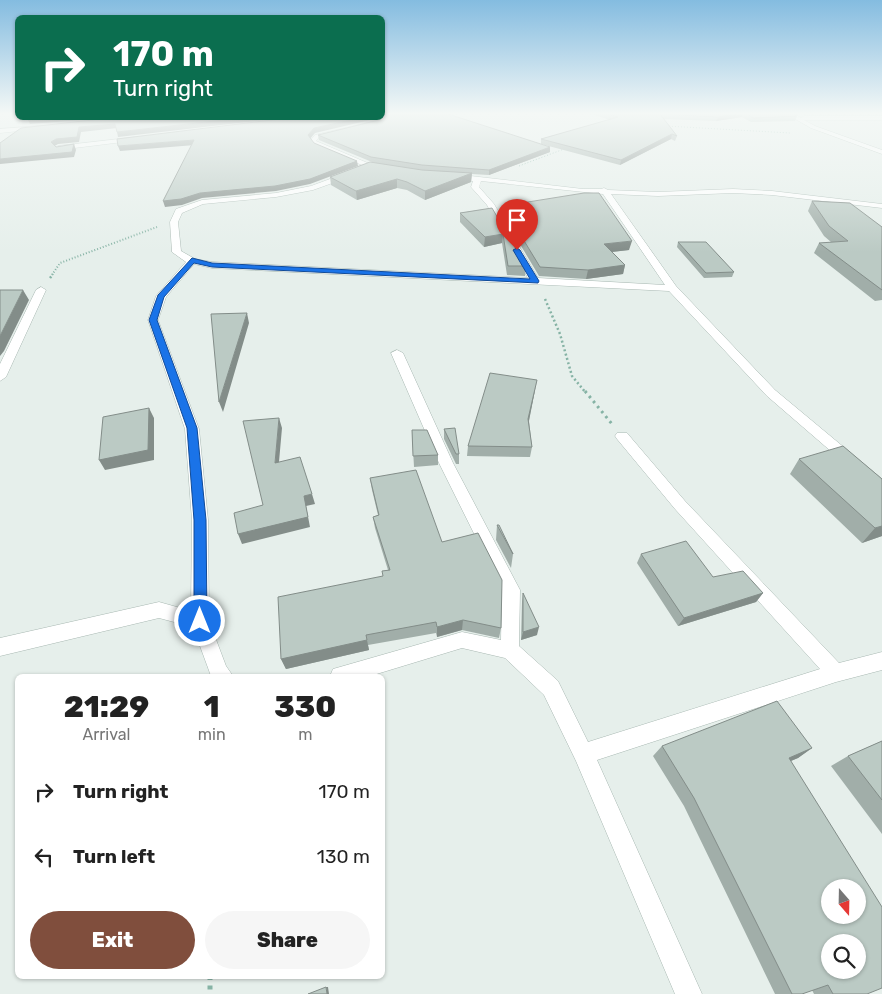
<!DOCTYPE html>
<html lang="en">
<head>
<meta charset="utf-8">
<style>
  body { margin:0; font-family:Rubik,sans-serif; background:#f6f6f6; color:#222; height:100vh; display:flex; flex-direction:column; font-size:19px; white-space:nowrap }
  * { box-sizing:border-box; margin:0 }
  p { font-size:16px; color:#767676 }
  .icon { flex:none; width:28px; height:28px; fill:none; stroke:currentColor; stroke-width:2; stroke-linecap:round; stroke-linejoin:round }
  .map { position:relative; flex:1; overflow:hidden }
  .sheet { position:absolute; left:15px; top:674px; width:370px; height:305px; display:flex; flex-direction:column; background:#fff; border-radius:8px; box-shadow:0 1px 4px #0004 }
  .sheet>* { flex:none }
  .top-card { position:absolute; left:15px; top:15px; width:370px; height:105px; border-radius:8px; box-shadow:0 1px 4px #0004; background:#0b6e4f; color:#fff; overflow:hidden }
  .needle { width:32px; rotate:160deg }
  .buttons { position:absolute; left:821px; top:879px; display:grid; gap:10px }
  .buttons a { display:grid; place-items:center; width:45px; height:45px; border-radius:50%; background:#fff; box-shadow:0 1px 4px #0004; font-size:25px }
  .pin { position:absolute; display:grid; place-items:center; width:42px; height:42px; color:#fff; margin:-51px -21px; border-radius:50% 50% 50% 0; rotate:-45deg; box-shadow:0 0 5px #0007 }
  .pin .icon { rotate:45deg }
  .me { position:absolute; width:55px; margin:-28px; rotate:0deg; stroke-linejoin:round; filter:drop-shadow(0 0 4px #0008) }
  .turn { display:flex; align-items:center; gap:18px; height:105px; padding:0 15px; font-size:22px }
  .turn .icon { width:65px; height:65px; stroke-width:2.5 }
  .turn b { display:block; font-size:35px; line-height:42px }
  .eta { display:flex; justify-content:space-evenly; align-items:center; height:85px; text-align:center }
  .eta b { font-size:30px; font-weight:800; line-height:35px }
  .primary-button { display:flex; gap:10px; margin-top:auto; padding:10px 15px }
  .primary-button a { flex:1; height:58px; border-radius:30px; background:#804e3d; color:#fff; font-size:20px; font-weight:800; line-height:58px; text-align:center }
  .primary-button a+a { background:#f6f6f6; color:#222 }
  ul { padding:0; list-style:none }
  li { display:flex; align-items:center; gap:15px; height:65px; padding:0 15px }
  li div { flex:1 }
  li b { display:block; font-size:19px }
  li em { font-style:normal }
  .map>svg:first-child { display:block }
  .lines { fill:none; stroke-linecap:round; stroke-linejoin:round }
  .minor-casing { stroke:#a8b8b2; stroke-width:1 }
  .path-far4 { stroke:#86b3a5; stroke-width:1; stroke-dasharray:1 2; stroke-linecap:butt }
  .path-far3 { stroke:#86b3a5; stroke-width:2; stroke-dasharray:1 2; stroke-linecap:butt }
  .path-far2 { stroke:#86b3a5; stroke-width:2.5; stroke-dasharray:2 2.5; stroke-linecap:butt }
  .path-far1 { stroke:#86b3a5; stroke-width:3; stroke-dasharray:2.5 4; stroke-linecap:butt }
  .path { stroke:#86b3a5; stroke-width:5; stroke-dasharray:4 5.5; stroke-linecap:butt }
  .minor { fill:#fff; fill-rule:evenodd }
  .wall { fill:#a1aea9 }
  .shaded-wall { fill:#838d89 }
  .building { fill:#bbcac4; stroke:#838d89; fill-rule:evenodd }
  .route { fill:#1a73e8; stroke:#114b97 }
</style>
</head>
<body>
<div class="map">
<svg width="882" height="994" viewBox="0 0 882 994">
  <rect width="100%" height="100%" fill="#e6efeb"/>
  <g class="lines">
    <defs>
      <path id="minor" d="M392,113H400L379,123L319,137L316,141L370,164L386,166V170L367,167L315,146L310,141L315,135L375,121Z
        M785,113H793L801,118L804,116H882V120H804L815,126L882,150V154L811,128Z
        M40,126L38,129L0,133V129Z
        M137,137L140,139L139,140L58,150L55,148L58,146Z
        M349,172H352V176L313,190L276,197L203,204L182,213L178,222L181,251L195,259L212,262L528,278L487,205L471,187L473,181L450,178L449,176L453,174L583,189H601L604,188L608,190L658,192L733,189L772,191L882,204V208L772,195L733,193L658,196L611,194L676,286L775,390L882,479V492L877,491L767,396L669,291L212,268L194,264L166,297L158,320L199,429L208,520L209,621L226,666L233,676H211L193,627L159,618L0,656V638L159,602L191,611L192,520L185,429L148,320L156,296L186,262L172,252L170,222L176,209L202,200L276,193L311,186ZM481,181L603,194L665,285L538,278L494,204L479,187Z
        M41,287L46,290L6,377L0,381V364L36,290Z
        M397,350L403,353L453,463L520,590L519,646L558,681L588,742L820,669L675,509L617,439L615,436L617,433H627L685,501L839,663L882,652V670L836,682L597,760L702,994H675L576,761L544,695L505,658L462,648L370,676H330L333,669L340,667L462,632L501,640L502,590L439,463L391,353Z"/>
    </defs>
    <use href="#minor" class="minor-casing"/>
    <path class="path-far4" d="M666,126L790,133
      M519,166L564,149"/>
    <path class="path-far3" d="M52,275L60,263L157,227"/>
    <path class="path-far2" d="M50,278L53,274
      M545,299L560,334L572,376L586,393"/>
    <path class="path-far1" d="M585,391L612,424"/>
    <path class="path" d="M210,976V994"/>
    <use href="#minor" class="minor"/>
  </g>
  <path class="wall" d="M589,113H792L797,116L795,121L751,122L742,117L716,121L664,119L677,136L675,141L671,139L620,165L541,144V139L610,120Z
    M379,120L550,152L489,175L472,174L471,182L425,200L407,190L397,188L357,200L331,185L330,177L372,162L319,140L318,135Z
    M812,201L882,227V300L875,301L814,253L819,243L831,242L824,236L808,211Z
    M503,206L629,250L612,252L625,265L623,274L586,279L539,276L502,214Z
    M492,208L526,266L525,276L507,275L502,243L484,247L460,222V213Z
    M678,242L734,272L732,277L704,278L677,247Z
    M535,390L529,421L532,447L530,457L467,456L468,446Z
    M444,429L459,454V464H456L444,439Z
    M412,430L438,455V465L414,467Z
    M799,459L882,479V536L862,543L790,474Z
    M370,478L442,542L501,628L499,638L462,630L437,637L436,633L368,645L369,650L286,669L281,659L383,576L388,570L375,528L373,517L378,515L372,490Z
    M497,525L513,554L511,568L496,540Z
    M641,554L713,577L763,593L756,602L678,626L637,563Z
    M523,593L537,635L521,640L522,602Z
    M882,741V834L831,766L848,756Z
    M662,746L812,748L798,758L791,761L867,994H814L812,990L802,994H775L684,806L653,756Z"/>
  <path class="shaded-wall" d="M737,113H743L742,117L716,121L718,117Z
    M52,118H106L30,124L28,120Z
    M242,118H282L118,137L117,132Z
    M361,118H378L374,119L315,133L309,140L308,135L314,128Z
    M115,124L117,128L81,132L79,142L58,144L53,147L51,142L56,139L79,127Z
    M672,134L671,139L620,165L621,160Z
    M194,140L195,145L120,151L118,146Z
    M74,144L76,150L74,157L0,164V159Z
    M550,147V152L489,175V170Z
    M357,161L358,166L310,184L276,191L202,198L182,205L165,207L163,201L200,193Z
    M472,173L471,182L425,200V191Z
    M397,179V188L357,200L356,191Z
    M503,234L502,243L484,247L485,237Z
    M632,241L629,250L602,253L604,244Z
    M625,265L623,274L586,279L588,270Z
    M23,290L29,300L4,351L0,356V336Z
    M247,313L249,323L223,412L219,402Z
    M537,380L527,430L528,419Z
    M149,408L154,418V460L105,470L99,460Z
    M279,418L282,428L278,473L275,463Z
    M312,494L315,504L306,506L310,527L242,544L238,534L304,496Z
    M882,526V536L862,543L875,528Z
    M763,593L756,602L678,626L684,618Z
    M463,620L462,630L437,637V627Z
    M539,627L537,635L521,640L523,632Z
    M366,635L369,650L286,669L281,659Z
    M812,748L798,758L776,767L789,758Z
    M326,987H328L329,994H327Z"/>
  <path class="building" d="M393,113H445L550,147L489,170L422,165L371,157L318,135L379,120Z
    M605,113H737L718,117L660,114L677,136L672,134L621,160L541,139L618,117Z
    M746,113H792L797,116L753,118Z
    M29,118H52L28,120Z
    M110,118H242L117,132L115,124L79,127L77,137L56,139L51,142L56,147L74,144L72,152L0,159V143L21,128Z
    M288,118H361L314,128L308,135L314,143L357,161L310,179L275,186L200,193L181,199L163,201L194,140L118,146L117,139Z
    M370,162L422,170L472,173L425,191L407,182L397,179L356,191L330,177Z
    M584,193H599L632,241L604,244L625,265L588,270L540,267L503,206Z
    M812,201L850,203L882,227V290L819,243L848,241L829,226Z
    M492,208L526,266H508L503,234L485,237L460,213Z
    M678,242H706L734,272L706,273Z
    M0,290H23L0,336Z
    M247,313L219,402L211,314Z
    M490,373L537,380L528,419L532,447L468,446Z
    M149,408L148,450L99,460L103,417Z
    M279,418L275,463L300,457L312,494L304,496L308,517L238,534L234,513L263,505L243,421Z
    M455,428L459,454H456L444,429Z
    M412,430H427L438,455L413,456Z
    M843,446L882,479V526L875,528L799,459Z
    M416,470L442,542L478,533L502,580L501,628L463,620L437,627L436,622L366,635L367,640L281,659L278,597L383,576L382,571L390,570L373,517L379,515L370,478Z
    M497,525H499L513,554Z
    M686,541L713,577L743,571L763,593L684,618L641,554Z
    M523,593L539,627L523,632Z
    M777,701L812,748L789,758L882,907V988L867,994H833L828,985L802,994H792L694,798L662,746ZM830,888H858V915H830ZM830,942H858V970H830Z
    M882,741V800L848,756Z
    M326,987L327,994H308Z"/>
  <linearGradient id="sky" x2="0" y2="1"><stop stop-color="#84bce0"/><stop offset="0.45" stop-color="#f4f8f6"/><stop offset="1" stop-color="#f4f8f6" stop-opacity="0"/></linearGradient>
  <rect width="882" height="252" fill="url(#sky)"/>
  <path class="route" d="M517,248L520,250L539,281L538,283L212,267L194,263L164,297L157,320L197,428L206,520L207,621L205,625L200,627L196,625L194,621V520L187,428L149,320L158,295L192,258L212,263L530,279L513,250Z"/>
</svg>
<div class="buttons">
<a><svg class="needle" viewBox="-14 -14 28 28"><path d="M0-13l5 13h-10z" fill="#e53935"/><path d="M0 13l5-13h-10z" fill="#767676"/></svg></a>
<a><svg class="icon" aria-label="search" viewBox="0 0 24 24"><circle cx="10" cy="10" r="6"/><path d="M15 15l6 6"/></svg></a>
</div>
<div class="pin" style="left:517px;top:250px;background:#d93025"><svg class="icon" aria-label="arrive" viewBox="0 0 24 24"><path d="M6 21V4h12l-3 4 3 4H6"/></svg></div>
<svg class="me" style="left:200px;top:621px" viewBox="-20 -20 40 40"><circle r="17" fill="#1a73e8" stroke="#fff" stroke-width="3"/><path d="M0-11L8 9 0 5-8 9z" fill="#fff"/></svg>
<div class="top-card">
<div class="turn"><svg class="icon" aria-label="right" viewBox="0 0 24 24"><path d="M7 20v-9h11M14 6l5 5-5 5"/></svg><div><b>170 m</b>Turn right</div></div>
</div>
<section class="sheet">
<div class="eta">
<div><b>21:29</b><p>Arrival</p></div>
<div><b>1</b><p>min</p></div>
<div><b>330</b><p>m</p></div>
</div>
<ul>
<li><svg class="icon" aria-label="right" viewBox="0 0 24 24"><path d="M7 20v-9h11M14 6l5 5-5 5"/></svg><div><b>Turn right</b></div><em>170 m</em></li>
<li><svg class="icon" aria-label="left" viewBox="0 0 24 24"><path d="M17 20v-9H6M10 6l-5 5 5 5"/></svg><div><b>Turn left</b></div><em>130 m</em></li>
</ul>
<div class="primary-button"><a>Exit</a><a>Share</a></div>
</section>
</div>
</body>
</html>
